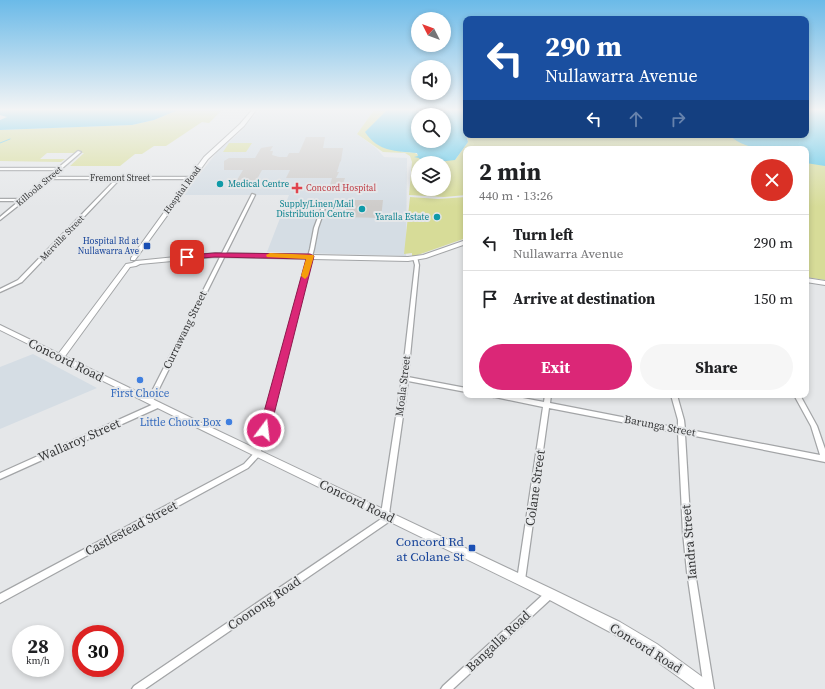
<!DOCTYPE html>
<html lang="en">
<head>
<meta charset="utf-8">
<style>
  body { margin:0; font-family:"Source Serif 4",serif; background:#f6f6f6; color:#202124; height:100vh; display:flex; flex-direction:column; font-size:15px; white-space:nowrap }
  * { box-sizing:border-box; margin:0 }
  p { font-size:13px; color:#757577 }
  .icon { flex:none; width:22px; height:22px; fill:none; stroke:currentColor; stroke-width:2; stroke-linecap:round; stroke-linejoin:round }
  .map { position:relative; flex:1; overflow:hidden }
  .drawer { position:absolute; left:463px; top:146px; width:346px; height:252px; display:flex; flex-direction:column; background:#fff; border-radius:8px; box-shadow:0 2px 6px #0003 }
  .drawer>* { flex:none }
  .top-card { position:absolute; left:463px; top:16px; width:346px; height:122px; border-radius:8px; box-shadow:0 2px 6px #0003; background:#1a4fa0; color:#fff; overflow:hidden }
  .needle { width:26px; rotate:312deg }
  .buttons { position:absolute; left:411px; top:12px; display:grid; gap:8px }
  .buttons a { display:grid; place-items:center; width:40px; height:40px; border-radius:50%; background:#fff; box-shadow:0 2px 6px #0003; font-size:20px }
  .speed { position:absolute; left:12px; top:625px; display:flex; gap:8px; font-size:20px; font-weight:700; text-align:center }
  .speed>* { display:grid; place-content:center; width:52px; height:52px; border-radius:50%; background:#fff; box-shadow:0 2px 6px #0003; line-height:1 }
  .speed small { font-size:10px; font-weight:400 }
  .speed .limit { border:6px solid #d22; background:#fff; color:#111 }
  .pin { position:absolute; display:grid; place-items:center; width:34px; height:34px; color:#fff; margin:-17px; border-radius:8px; box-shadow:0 2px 6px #0006 }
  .me { position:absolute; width:44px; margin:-22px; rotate:15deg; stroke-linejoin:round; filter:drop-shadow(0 0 3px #0008) }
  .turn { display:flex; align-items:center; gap:14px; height:84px; padding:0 16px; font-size:18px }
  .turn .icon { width:52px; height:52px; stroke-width:2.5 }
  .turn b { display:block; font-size:28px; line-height:34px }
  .lanes { display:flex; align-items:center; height:38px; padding:0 16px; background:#0003; justify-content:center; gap:20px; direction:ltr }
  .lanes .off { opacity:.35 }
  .round { display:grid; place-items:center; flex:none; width:42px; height:42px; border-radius:21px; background:#f6f6f6 }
  .headline { display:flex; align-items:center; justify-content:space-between; height:68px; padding:0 16px }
  h1 { font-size:24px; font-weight:700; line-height:30px }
  .cta { display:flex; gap:8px; margin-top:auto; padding:8px 16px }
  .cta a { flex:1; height:46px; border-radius:24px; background:#db2777; color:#fff; font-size:16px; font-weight:700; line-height:46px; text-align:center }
  .cta a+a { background:#f6f6f6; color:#202124 }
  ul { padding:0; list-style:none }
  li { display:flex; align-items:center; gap:12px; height:56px; padding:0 16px; border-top:1px solid #e0e0e0 }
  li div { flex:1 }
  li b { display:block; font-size:15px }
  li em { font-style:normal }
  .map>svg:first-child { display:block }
  .built { fill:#d5dde4 }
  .green { fill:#d7dc98 }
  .water { fill:#51c4e7; fill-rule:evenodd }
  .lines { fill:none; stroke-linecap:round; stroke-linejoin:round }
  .stream { stroke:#51c4e7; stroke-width:1 }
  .building { fill:#ceccca }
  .street-casing { stroke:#a3a5a7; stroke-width:2.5 }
  .secondary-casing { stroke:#a3a5a7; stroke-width:2 }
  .primary-casing { stroke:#a3a5a7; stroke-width:2 }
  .street { fill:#fff; fill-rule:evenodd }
  .secondary { fill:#fff; fill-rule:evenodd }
  .primary { fill:#fff; fill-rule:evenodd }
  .route { fill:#db2777; stroke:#8e194d }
  .slow { fill:#f59e0b }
  .culture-dot { fill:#0f9aa8; stroke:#e5e7e9; stroke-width:1.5 }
  .health-dot { fill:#e0444e; stroke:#e5e7e9; stroke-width:1.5 }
  .transit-dot { fill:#1a4fb4; stroke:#e5e7e9; stroke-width:1.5 }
  .shop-dot { fill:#3f7fe0; stroke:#e5e7e9; stroke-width:1.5 }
  .labels { text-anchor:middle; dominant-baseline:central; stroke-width:4; stroke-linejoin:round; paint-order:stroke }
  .far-street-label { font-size:9px; fill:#373839; stroke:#e5e7e9 }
  .far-culture-label { font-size:9px; fill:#0d838f; stroke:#e5e7e9; text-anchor:end }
  .far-health-label { font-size:9px; fill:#be3a42; stroke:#e5e7e9; text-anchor:start }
  .far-transit-label { font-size:9px; fill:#164399; stroke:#e5e7e9; text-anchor:end }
  .street-label { font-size:11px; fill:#373839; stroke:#e5e7e9 }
  .shop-label { font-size:11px; fill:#366cbe; stroke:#e5e7e9 }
  .near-street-label { font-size:13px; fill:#373839; stroke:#e5e7e9 }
  .near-transit-label { font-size:13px; fill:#164399; stroke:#e5e7e9; text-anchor:end }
</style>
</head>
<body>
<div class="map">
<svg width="825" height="689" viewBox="0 0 825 689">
  <rect width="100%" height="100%" fill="#e5e7e9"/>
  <path class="built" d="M259,110H374L357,134L376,148L384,157L407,158L406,256L267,252L289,195H183L218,151L239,133Z
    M33,354L97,388L0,429V367Z"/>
  <path class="green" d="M178,110H222L209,123L202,122L166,146H154L142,154H135L120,166H70L84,153H47L40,159H65L61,162L0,161V130L132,125L154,120Z
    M374,110H393L401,152C412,153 419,150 422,163H418V189H444V163H437L443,160H455L468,142L467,135H737L762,149H466V195L444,197L409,195L412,162L410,156L405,153L383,152L357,134Z
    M229,143H252L246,152H223Z
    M806,160L825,163V280L806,277Z
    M410,197L438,199L466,197V238L412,257V253L404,254Z"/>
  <path class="water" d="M0,110H178L154,120L132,125L0,130V120L7,117L0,115Z
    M387,110H466V135L468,142L455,160C443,161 434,163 422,163L419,158L414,157L418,156L417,153C396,151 378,152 365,132ZM418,115H444V141H418Z
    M806,110H825V166L806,163V149C779,149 750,154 729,135H806Z"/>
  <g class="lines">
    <path class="stream" d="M0,143L10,139"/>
  </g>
  <path class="building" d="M306,137H325L323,148H343L341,161L340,162L337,172H339L336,178H286L290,170H262L256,181L252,182L250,181L237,180L243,170H224V161L229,158H255L261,148L273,146L270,151H273L272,155L279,157H287L289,153H299Z
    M332,178H345L341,189H329Z
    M345,200H383L381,218L341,217Z"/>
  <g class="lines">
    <defs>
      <path id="street" d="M78,151L81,152L52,177H191L193,178L191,179H120L22,282L0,292V289L18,280L116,179H49L24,201L0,220V217L19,201H0V199H21L56,170H0V168H58Z
        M252,194L255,195L153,401L152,403H148L147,401Z
        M323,204L326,205L318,228L314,249L260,455L248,468L0,603V594L244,464L255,452L310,249L314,228Z
        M413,257H417L419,265L408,377L466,388V392L408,381L389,514L393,515L394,517L393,519L145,689H132L134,686L384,517L382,516L381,514L402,378L415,265L413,258Z
        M492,395H506L544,402L545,395H551L550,403L678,428V420L671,395H677L684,420L685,429L820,455L811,426L794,395H800L817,426L825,449V462L685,434L691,533L695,572L714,689H704L687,572L683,533L678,433L549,408L525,580L524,583L521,584L518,583L517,580L543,407L495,397H493Z
        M156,403H160L161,405L160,407L0,479V473Z
        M550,590L553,591L554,594L553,597L453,689H441L443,686L547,591Z"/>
      <path id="secondary" d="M252,110H256L244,126L208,159L135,260H131V258L204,157L240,124Z
        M466,240V244L426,258L408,261L215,257L140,264L136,266L130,267L63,359H57L56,357L126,264L132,263L136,261L215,253L408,257L423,255Z
        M806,278L825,281V285L806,282Z"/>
      <path id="primary" d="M0,325L210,427L554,590L620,622L657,644L712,684L714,689H695L647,654L610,632L546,598L204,431L0,330Z"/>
    </defs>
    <use href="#street" class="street-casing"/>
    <use href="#secondary" class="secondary-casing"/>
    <use href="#primary" class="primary-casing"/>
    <use href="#street" class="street"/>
    <use href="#secondary" class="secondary"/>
    <use href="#primary" class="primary"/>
  </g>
  <linearGradient id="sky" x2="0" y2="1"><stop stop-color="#6bbae8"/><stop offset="0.53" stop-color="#f3f4f5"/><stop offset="1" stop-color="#f3f4f5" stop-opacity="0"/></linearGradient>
  <rect width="825" height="207" fill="url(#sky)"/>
  <path class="route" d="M215,253L310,254L314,256L270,430L268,433H260L259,430L306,259L215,257L187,259L183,257L187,255Z"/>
  <path class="slow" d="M270,253L313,255L314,256L308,276L305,279L301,276L306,259L267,257L266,255Z"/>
  <g class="culture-dot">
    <circle cx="220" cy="184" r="4"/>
    <circle cx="362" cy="209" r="4"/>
    <circle cx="437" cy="217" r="4"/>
  </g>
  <path class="health-dot" d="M295 182h4v4h4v4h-4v4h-4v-4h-4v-4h4z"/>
  <g class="transit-dot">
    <rect x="143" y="242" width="8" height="8" rx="2"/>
    <rect x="468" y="544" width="8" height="8" rx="2"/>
  </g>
  <g class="shop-dot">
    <circle cx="140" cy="380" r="4"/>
    <circle cx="229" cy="422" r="4"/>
  </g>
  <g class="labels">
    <g class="far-street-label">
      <text x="120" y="178">Fremont Street</text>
      <text transform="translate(39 186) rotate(-40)">Killoola Street</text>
      <text transform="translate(182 190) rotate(-54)">Hospital Road</text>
      <text transform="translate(62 238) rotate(-46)">Merville Street</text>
    </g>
    <g class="far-culture-label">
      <text x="228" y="184" text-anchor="start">Medical Centre</text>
      <text x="354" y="204">Supply/Linen/Mail<tspan x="354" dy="10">Distribution Centre</tspan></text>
      <text x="429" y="217">Yaralla Estate</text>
    </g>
    <g class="far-health-label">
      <text x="306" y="188">Concord Hospital</text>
    </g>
    <g class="far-transit-label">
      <text x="139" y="241">Hospital Rd at<tspan x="139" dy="10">Nullawarra Ave</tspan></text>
    </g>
    <g class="street-label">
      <text transform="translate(185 330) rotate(-64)">Currawang Street</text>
      <text transform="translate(403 386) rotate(-83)">Moala Street</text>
      <text transform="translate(660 426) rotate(11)">Barunga Street</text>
    </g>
    <g class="shop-label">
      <text x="140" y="393">First Choice</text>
      <text x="221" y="422" text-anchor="end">Little Choux Box</text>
    </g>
    <g class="near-street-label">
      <text transform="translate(66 360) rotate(26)">Concord Road</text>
      <text transform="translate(79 440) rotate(-24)">Wallaroy Street</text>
      <text transform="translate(535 488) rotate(-82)">Colane Street</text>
      <text transform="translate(357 501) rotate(26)">Concord Road</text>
      <text transform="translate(131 528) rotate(-28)">Castlestead Street</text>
      <text transform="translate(689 542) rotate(-95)">Iandra Street</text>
      <text transform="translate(264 603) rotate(-34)">Coonong Road</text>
      <text transform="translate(498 641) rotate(-43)">Bangalla Road</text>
      <text transform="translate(646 648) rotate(32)">Concord Road</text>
    </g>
    <g class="near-transit-label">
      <text x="464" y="541">Concord Rd<tspan x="464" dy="15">at Colane St</tspan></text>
    </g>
  </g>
</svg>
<div class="buttons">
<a><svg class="needle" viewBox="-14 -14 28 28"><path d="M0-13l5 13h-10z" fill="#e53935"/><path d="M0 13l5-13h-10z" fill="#757577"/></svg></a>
<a><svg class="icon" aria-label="sound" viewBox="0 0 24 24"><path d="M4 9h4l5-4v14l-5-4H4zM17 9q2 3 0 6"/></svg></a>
<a><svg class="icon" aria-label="search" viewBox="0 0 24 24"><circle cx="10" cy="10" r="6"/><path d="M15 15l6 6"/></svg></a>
<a><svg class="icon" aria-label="layers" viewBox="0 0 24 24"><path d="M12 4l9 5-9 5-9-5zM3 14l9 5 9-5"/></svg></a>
</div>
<div class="speed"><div>28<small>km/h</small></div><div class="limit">30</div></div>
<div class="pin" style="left:187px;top:257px;background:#d93025"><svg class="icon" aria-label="arrive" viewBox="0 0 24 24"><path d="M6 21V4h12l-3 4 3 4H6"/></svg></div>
<svg class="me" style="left:264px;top:430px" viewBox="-20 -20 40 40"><circle r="17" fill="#db2777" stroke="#fff" stroke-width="3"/><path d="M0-11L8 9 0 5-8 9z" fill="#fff"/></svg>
<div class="top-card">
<div class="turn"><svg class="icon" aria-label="left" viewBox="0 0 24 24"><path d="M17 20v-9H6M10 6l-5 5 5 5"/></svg><div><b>290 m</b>Nullawarra Avenue</div></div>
<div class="lanes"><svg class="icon" aria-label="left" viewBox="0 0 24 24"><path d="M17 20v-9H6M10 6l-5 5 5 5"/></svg><svg class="icon off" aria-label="ahead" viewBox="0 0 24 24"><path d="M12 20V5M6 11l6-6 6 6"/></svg><svg class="icon off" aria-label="right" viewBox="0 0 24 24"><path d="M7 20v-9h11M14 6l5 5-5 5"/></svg></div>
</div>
<section class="drawer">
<div class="headline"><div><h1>2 min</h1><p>440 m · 13:26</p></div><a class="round" style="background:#d93025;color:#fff"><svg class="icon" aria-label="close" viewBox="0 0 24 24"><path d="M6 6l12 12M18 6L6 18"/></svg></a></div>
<ul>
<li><svg class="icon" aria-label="left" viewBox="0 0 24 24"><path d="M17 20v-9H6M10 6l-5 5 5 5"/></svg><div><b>Turn left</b><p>Nullawarra Avenue</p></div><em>290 m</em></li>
<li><svg class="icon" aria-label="arrive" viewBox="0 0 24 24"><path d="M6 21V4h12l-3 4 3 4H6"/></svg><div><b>Arrive at destination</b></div><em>150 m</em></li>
</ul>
<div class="cta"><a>Exit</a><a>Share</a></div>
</section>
</div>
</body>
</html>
